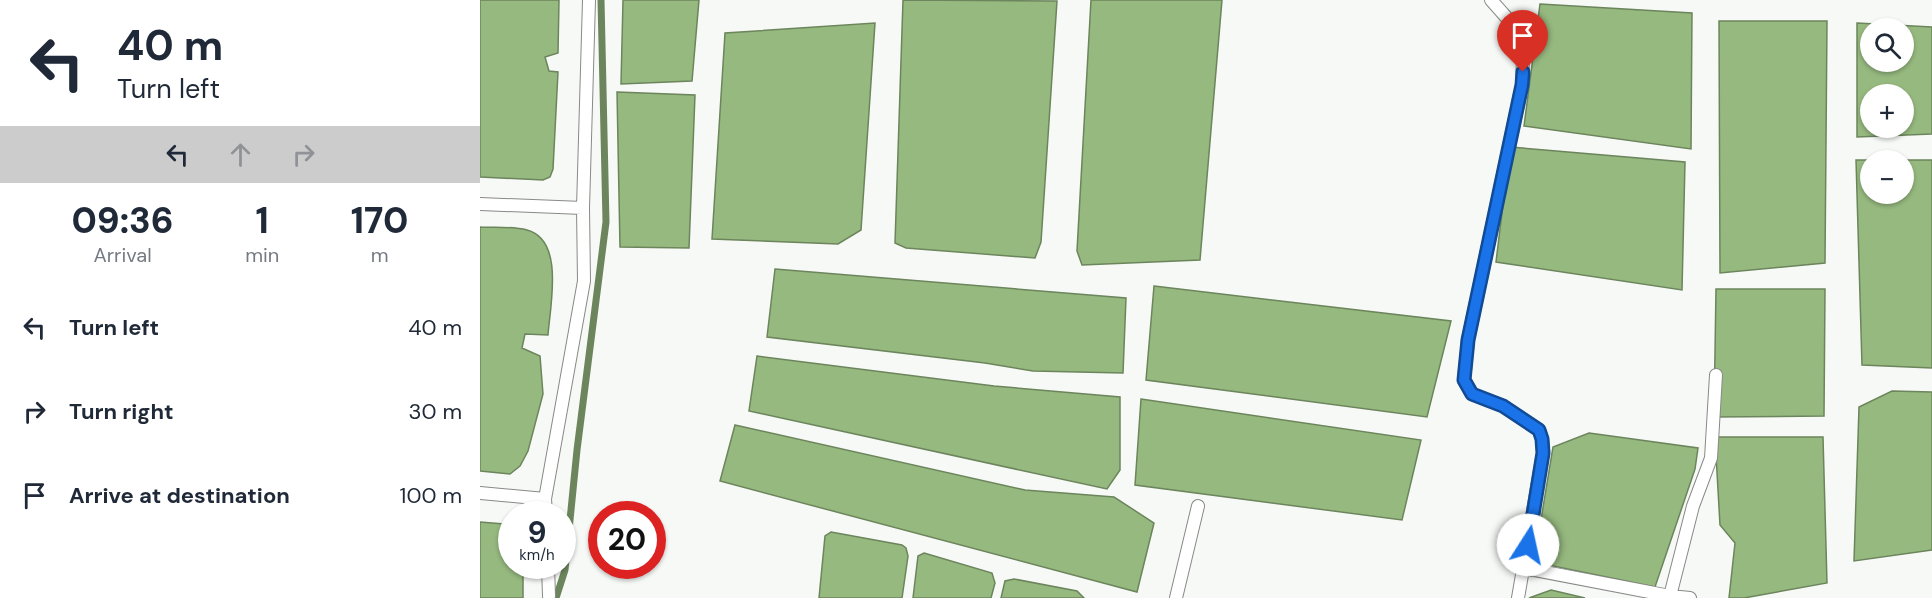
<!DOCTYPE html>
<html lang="en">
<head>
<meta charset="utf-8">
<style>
  body { margin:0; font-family:"DM Sans",sans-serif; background:#f2f2f3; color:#1f2937; height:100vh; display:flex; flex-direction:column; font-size:22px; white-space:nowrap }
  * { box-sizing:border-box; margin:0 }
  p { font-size:20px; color:#747a83 }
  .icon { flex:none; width:33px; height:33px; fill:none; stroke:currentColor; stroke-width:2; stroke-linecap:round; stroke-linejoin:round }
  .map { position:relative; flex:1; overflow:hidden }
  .drawer { display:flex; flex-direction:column; background:#fff; width:480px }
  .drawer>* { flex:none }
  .guide { background:#fff; color:#1f2937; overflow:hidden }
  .controls { position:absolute; left:1380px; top:18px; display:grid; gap:12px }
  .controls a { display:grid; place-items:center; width:54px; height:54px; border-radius:50%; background:#fff; box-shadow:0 2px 4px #0004; font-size:30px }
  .speed { position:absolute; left:18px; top:501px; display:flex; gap:12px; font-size:30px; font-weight:700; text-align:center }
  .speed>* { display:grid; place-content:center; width:78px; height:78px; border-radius:50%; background:#fff; box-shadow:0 2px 4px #0004; line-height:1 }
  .speed small { font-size:15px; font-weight:400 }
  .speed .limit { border:9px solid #d22; background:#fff; color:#111 }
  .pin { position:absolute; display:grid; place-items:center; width:51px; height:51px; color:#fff; margin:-62px -26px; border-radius:50% 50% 50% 0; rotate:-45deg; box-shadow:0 0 6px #0007 }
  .pin .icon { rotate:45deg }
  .me { position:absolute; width:66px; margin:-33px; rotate:10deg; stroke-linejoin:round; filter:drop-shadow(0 0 4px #0008) }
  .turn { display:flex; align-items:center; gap:21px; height:126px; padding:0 18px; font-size:27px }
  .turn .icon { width:78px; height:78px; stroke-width:2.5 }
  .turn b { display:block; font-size:42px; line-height:51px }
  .lanes { display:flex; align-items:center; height:57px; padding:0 18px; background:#0003; justify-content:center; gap:30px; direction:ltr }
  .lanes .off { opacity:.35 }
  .eta { display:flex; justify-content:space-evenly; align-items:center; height:102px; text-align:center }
  .eta b { font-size:36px; font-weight:800; line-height:42px }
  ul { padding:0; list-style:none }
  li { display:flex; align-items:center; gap:18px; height:84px; padding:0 18px }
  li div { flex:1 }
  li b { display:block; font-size:22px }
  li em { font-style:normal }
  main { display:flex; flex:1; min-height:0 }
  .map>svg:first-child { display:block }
  .water { fill:#96b97f; stroke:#6c855c; stroke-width:1.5; fill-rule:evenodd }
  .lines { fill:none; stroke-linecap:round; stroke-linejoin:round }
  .stream { stroke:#6c855c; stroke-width:7 }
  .lane-casing { stroke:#888a87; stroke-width:14 }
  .lane { stroke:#fff; stroke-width:12 }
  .route-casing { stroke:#114b97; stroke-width:15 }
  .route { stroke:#1a73e8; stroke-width:10 }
</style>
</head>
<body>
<main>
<section class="drawer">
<div class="guide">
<div class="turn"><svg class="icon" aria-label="left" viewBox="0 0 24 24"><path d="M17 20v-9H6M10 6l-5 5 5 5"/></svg><div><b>40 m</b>Turn left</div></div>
<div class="lanes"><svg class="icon" aria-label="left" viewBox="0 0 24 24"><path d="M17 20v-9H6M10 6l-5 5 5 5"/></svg><svg class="icon off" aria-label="ahead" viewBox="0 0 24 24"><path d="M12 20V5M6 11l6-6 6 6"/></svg><svg class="icon off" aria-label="right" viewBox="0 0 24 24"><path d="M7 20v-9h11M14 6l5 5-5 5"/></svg></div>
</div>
<div class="eta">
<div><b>09:36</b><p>Arrival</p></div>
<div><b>1</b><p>min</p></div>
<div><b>170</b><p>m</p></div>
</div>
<ul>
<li><svg class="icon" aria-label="left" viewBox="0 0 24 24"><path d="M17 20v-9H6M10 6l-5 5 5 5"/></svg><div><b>Turn left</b></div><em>40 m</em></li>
<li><svg class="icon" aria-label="right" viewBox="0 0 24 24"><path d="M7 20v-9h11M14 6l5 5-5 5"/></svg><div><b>Turn right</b></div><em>30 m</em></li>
<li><svg class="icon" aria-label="arrive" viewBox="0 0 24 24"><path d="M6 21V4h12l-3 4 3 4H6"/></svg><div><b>Arrive at destination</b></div><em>100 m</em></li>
</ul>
</section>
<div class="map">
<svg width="1452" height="598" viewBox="0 0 1452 598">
  <rect width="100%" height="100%" fill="#f7f9f6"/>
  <path class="water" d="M0,0H79L78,53L65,57L69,71L78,72L73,169L70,177L63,180L0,177Z
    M143,0H219L212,81L141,84Z
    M423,0L577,1L561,242L555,258L426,248L415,243Z
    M611,0H742L720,260L602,265L597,251Z
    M1060,4L1212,13L1211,149L1044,126Z
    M1239,21H1347L1345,263L1240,273Z
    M395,23L381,230L358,244L232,239L245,33Z
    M1377,23L1452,27V134L1377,137ZM1390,28H1424V62H1390ZM1390,94H1424V128H1390Z
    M137,92L215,95L209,248L140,247Z
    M1030,147L1205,162L1202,290L1016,262Z
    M1376,160H1452V368L1382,365ZM1390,160H1424V194H1390Z
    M0,227C15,228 32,226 47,230C85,240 70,306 68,335L45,334L42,348L60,356L63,394L48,451L40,466L30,474L0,471Z
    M295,269L646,298L643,373L553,371L505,363L287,337Z
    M674,286L971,321L947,417L666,380Z
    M1236,289H1345L1344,416L1234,417Z
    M277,356L514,386L640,397V470L627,489L269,411Z
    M1412,391L1452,392V550L1374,561L1379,407Z
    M661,399L941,440L922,520L655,485Z
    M255,425L545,490L634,497L674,523L657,592L240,481Z
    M1109,433L1218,448L1215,469L1175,587L1054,562L1073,447Z
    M1235,437H1343L1347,583L1264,598H1249L1255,543L1240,525Z
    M0,522L24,524L31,533L32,566H43V598H0Z
    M351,532L422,545L426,548L428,556L422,598H339L345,536Z
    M444,553L512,573L515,583L511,598H433L438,556Z
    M534,579L597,591L604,598H521L525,581Z
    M1071,590L1105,598H1049Z"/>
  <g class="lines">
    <path class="stream" d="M76,598L85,570L97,450L126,222L121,0"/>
    <defs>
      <path id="lane" d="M1011,0L1027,18L1043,58L1042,85L988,340L984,380L992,394L1023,406L1059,430L1062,439L1063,453L1038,598
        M0,204L103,208
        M0,493L65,499
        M66,514L65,499L104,281L103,208L109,0
        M68,566L69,596
        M1044,568L1190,596L1210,598
        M1190,596L1213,506L1231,458L1236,375
        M696,598L718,506"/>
    </defs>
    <use href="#lane" class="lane-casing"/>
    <use href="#lane" class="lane"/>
  </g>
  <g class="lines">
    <defs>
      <path id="route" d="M1043,72L1042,85L988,340L984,380L992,394L1023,406L1059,430L1062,439L1063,453L1048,545"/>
    </defs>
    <use href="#route" class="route-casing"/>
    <use href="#route" class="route"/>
  </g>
</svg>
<div class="controls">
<a><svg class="icon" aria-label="search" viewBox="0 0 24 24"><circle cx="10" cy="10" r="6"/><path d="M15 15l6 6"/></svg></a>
<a>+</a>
<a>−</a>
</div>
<div class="speed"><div>9<small>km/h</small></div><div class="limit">20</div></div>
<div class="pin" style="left:1043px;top:72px;background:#d93025"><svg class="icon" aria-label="arrive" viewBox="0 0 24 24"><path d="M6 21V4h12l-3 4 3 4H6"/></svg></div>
<svg class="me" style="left:1048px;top:545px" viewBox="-20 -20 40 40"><circle r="19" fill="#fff"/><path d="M0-13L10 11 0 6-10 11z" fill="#1a73e8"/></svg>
</div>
</main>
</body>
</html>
